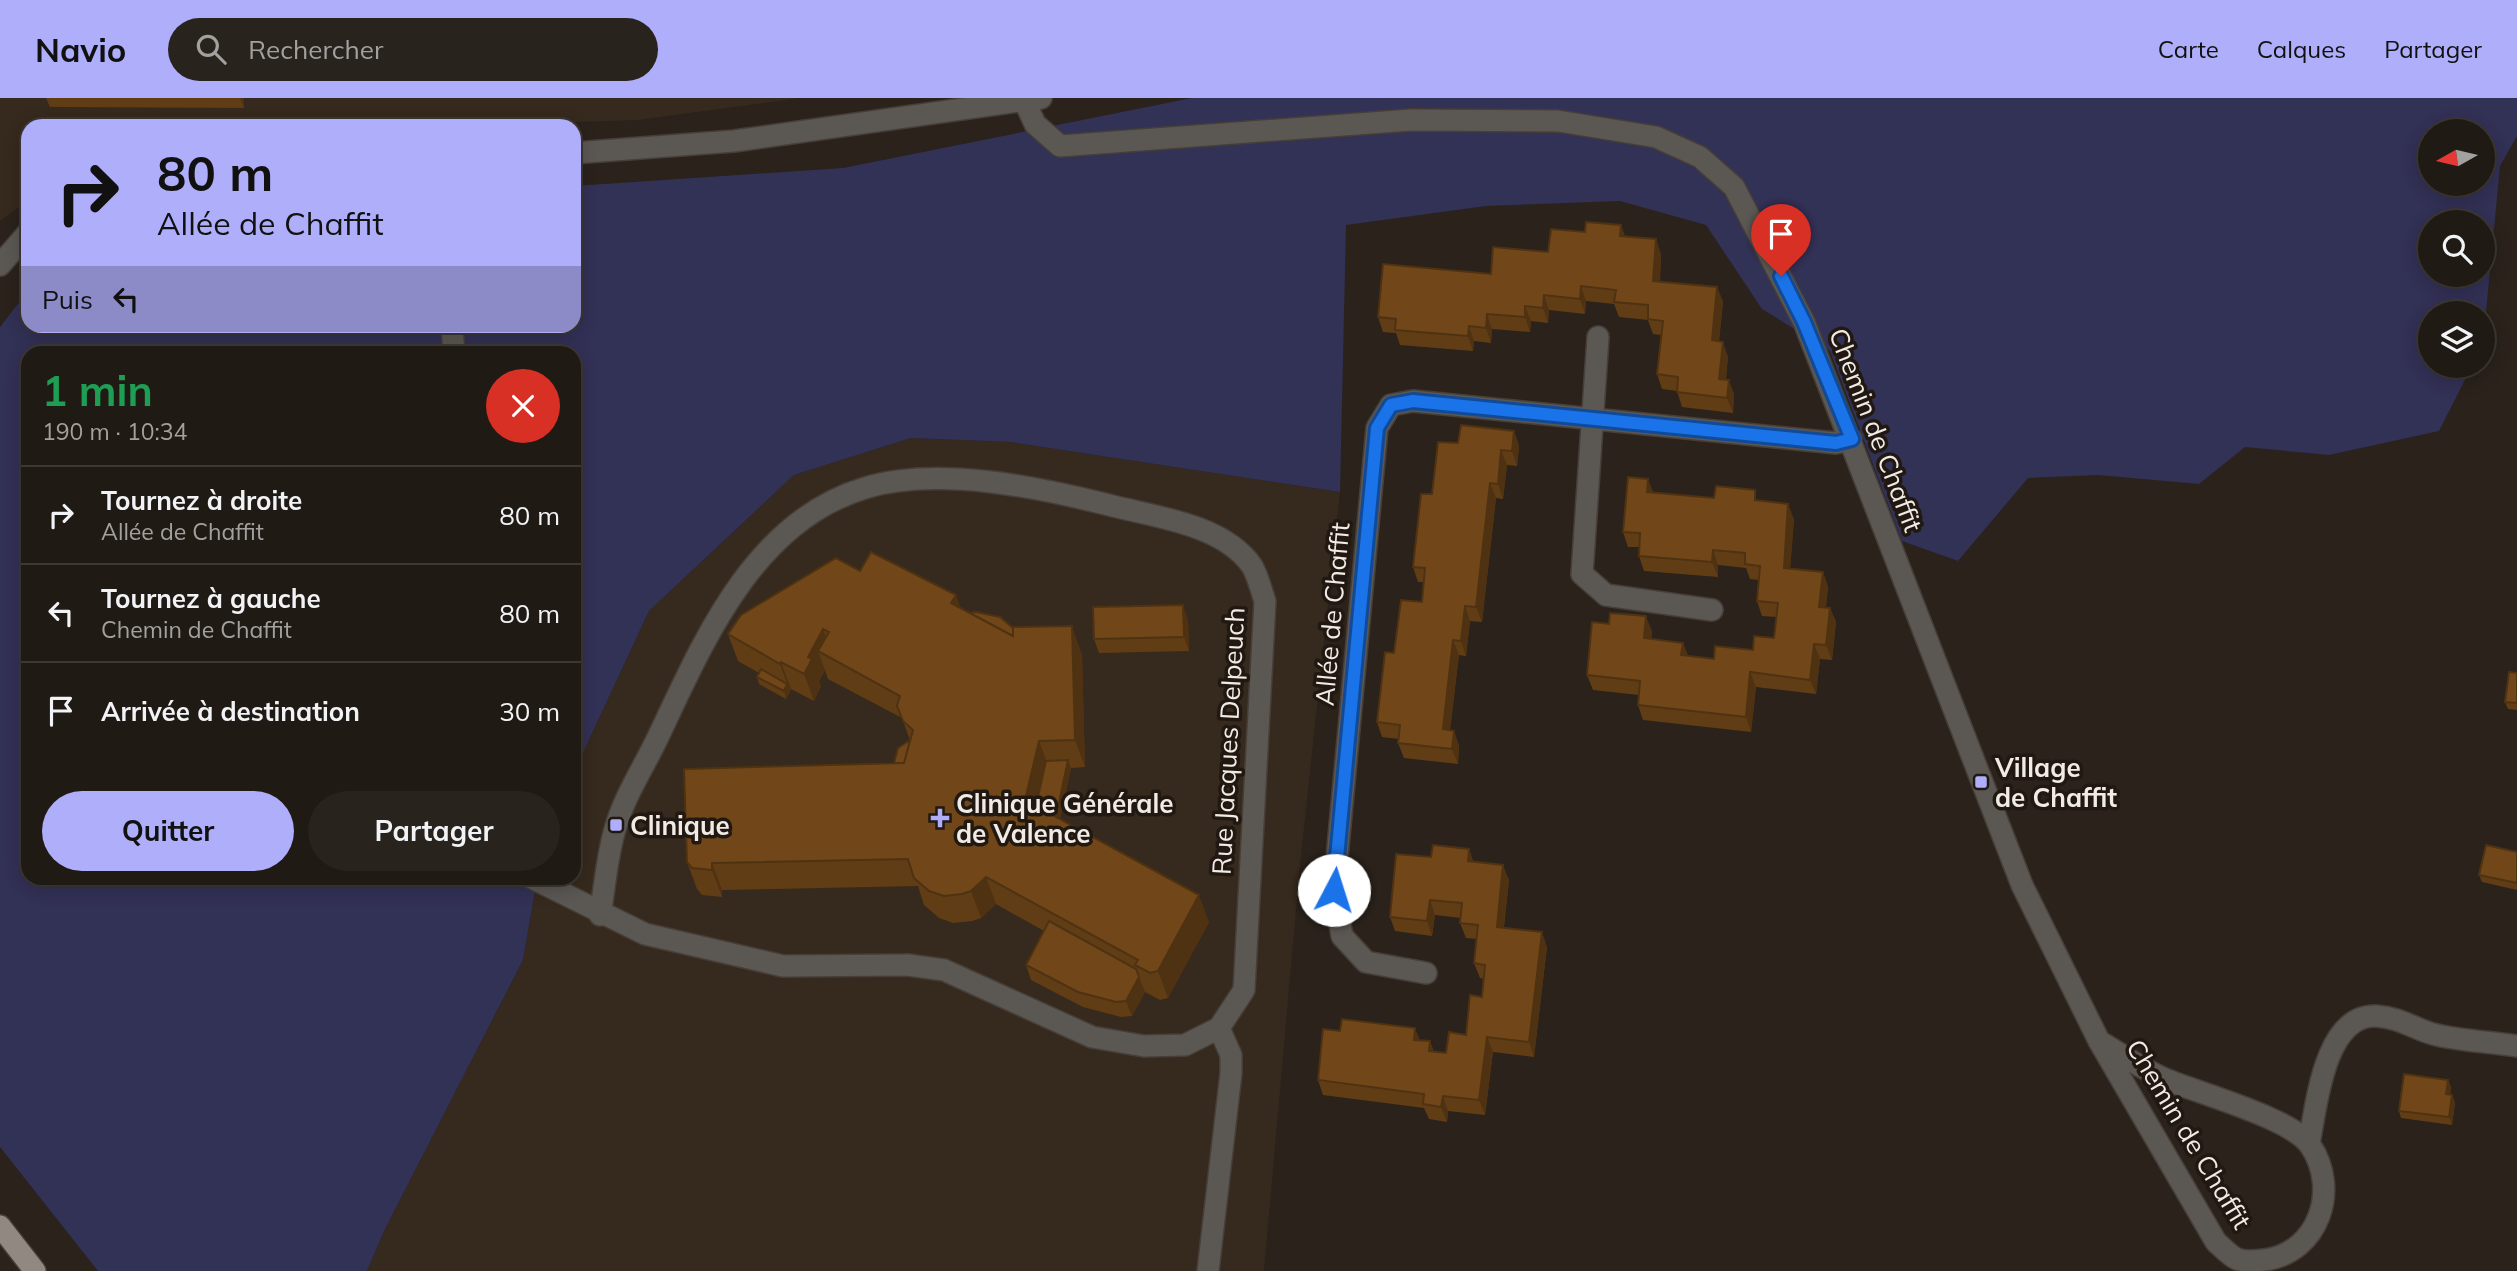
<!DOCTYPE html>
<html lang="fr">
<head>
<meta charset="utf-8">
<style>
  body { margin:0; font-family:Mulish,sans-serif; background:#28231d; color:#f1f3f6; height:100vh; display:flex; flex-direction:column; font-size:26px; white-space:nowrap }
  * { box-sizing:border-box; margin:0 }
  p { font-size:23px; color:#a2a1a0 }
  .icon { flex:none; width:38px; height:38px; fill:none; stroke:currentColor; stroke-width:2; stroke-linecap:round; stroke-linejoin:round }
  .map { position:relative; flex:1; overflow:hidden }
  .sheet { position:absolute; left:21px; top:248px; width:560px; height:539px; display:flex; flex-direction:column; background:#201a14; border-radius:21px; box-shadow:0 4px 18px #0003,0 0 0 2px #3d3834 }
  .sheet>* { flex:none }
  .guide { position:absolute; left:21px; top:21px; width:560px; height:214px; border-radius:21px; box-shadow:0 4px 18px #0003,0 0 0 2px #3d3834; background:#afaefa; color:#111; overflow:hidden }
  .needle { width:46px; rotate:262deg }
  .fabs { position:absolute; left:2418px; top:21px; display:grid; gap:14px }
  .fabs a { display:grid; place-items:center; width:77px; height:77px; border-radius:50%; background:#201a14; box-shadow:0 4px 18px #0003,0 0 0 2px #3d3834; font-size:35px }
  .pin { position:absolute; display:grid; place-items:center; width:60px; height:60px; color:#fff; margin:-72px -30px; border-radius:50% 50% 50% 0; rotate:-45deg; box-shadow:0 0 7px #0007 }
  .pin .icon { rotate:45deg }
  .me { position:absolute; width:77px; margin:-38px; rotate:5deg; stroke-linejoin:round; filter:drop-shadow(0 0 5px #0008) }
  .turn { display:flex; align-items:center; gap:24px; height:147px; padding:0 21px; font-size:32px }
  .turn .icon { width:91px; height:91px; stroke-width:2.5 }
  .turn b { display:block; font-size:49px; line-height:60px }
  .then { display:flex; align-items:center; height:66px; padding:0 21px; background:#0003; gap:14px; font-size:26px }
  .round { display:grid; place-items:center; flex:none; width:74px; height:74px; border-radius:37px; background:#28231d }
  .summary { display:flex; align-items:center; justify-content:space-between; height:119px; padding:0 21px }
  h1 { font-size:42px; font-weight:700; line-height:52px; color:#1e9e55 }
  .action { display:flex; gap:14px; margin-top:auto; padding:14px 21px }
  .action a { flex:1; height:80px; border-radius:42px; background:#afaefa; color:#111; font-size:28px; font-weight:700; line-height:80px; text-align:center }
  .action a+a { background:#28231d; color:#f1f3f6 }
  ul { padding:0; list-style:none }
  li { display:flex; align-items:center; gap:21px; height:98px; padding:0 21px; border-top:2px solid #3d3834 }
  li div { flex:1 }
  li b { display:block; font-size:26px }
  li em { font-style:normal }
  header { display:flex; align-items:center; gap:42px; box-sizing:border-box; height:98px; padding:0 35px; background:#afaefa; color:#111 }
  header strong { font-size:33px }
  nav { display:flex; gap:38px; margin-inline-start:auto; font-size:24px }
  .search { width:490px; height:63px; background:#28231d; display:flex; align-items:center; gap:18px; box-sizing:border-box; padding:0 24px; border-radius:38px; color:#a2a1a0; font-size:26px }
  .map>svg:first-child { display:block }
  .built { fill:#36291d }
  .green { fill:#323156; fill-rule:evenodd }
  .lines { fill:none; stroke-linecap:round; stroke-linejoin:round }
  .minor-casing { stroke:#463e37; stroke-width:24 }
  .major-casing { stroke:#463e37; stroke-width:24 }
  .minor { stroke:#5b5753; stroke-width:21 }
  .major { stroke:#918981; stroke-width:21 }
  .wall { fill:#613d16 }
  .shaded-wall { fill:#4f3212 }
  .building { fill:#714719; stroke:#4f3212; stroke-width:2 }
  .route-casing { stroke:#114b97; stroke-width:18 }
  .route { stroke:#1a73e8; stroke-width:12 }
  .poi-dot { fill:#afaefa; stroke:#211911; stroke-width:2.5 }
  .labels { text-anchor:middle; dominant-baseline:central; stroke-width:7; stroke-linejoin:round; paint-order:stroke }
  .street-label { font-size:26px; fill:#f1ebe6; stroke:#211911 }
  .poi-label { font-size:26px; font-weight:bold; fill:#f1ebe6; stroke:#211911; text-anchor:start }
</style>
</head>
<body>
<header>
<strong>Navio</strong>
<div class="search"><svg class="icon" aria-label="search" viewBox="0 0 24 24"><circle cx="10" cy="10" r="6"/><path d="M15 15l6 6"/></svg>Rechercher</div>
<nav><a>Carte</a><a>Calques</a><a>Partager</a></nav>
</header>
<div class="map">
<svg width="2517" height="1173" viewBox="0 0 2517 1173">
  <rect width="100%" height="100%" fill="#2a221b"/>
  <path class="built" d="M0,0H800L638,22L463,28H28V103L0,123Z
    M911,340L1010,344L1340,394L1300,767L1264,1173H367L385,1131L523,862L537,781L574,780V674L649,513L794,377Z"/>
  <path class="green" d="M1192,0H2517V38L2500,68L2483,245V215H2431V268H2472L2439,333L2329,357L2245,349L2199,386L2098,377L2028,380L1958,463L1902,443L1830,253L1762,211L1706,127L1620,103L1486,108L1346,127L1340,394L1010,344L911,340L794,377L649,513L574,674V256H28V780L537,781L523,862L385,1131L367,1173H98L0,1049V229L28,193V228H574V88L843,70ZM2431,33H2483V86H2431ZM2431,124H2483V177H2431Z"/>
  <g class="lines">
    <defs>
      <path id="minor" d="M1025,4L1035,26L1060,48L1411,22L1558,23L1656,39L1700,59L1734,89L1804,224L2022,787L2099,943L2216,1144C2222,1149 2230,1158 2237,1161C2244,1164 2256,1163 2264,1162C2319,1155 2340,1091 2310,1047C2291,1020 2198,995 2165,981C2142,971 2121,956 2099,943
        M574,55L734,43L1041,0
        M0,167L28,135
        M452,228L454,256
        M1598,239L1582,476L1606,497L1712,512
        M532,780L645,836L783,868L908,867L944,872L1092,939L1144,948L1185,947L1219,930L1244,892L1265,503C1261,492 1258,478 1252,468C1223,426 1155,419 1109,407C1037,389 937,368 865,390C754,423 704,542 659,637C645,667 625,697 616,728C607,756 605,788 600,817
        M1426,875L1366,864L1342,838L1334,792L1377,330L1391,307L1413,303L1836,345L1851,341
        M2309,1046C2316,1010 2324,916 2376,918C2403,920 2415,932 2437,937C2463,943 2491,944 2517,948
        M1208,1173L1231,975V957L1219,930"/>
      <path id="major" d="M0,1128L35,1173"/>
    </defs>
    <use href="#minor" class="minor-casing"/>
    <use href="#major" class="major-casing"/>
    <use href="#minor" class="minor"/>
    <use href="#major" class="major"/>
  </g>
  <path class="wall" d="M46,0H244V10L50,9Z
    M1621,127L1625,139L1661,156L1660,184L1717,189L1723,204L1719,243L1728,259L1726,281L1734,296L1733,315L1682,309L1677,293L1662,291L1657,276L1661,237L1653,236L1648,222L1619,219L1614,206L1586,203L1585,216L1549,212L1548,225L1531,223L1530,234L1492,231L1491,245L1474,243L1473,253L1400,247L1396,235L1383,234L1378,219L1548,154L1585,134Z
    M1514,333L1519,348L1517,368L1507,367L1503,401L1496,400L1482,524L1470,523L1466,558L1459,557L1450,632L1454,633L1459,648L1458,666L1404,660L1398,645L1399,641L1382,639L1377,624L1394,555L1422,504L1424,484H1418L1413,469L1432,396L1458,345Z
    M1653,395L1714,400L1759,403L1794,421L1790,471L1823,474L1828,489L1826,509L1830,510L1836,524L1832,562L1820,561L1816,596L1756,589L1751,634L1643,622L1638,607L1639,597L1593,592L1587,577L1652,533L1651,541L1683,545L1688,558L1714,561L1753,552L1774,540L1776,519L1762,518L1757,503L1759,482L1750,481L1746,470L1718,467V479L1644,473L1639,458V449H1628L1623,434Z
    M960,510L970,515L1013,530L1082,556L1085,669L1071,670L1060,721L1209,824L1168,900L1160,902L1145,894L1132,918L1121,919L1083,909L1031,882L1026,867L1044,833L996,806L981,820L972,823L953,825L939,820L924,807L918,788L722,792V799L702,797L697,791L687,764L894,665L910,642L902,620L828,581L825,572L819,583L821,588L814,603L791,591L786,601L759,586L757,579L759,575L738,563L728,536Z
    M1188,522L1189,553L1099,555L1094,541Z
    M2517,575V612L2508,611L2505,604Z
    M1469,751L1473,763L1509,782L1504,829L1547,849L1534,959L1493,954L1485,1017L1448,1013L1447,1024L1429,1021L1424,1010L1323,997L1318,982L1420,942L1430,943L1434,954L1446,955L1466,937L1482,899L1484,881L1480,880L1474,865L1477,841L1466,840L1460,825L1461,820L1435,817L1432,838L1395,833L1390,819L1431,759Z
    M2517,754V792L2482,784L2479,777Z
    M2448,982L2451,989L2450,997H2452L2455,1005L2452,1027L2401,1020L2399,1013Z"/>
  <path class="shaded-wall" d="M240,0H244V10Z
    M1621,127L1626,142L1620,138Z
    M1656,141L1661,156L1659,198L1653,183Z
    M1581,188L1586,203L1585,216L1580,201Z
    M1717,189L1723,204L1717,257L1712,242Z
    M1544,197L1549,212L1548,225L1543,210Z
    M1525,208L1531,223L1530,234L1525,219Z
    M1487,216L1492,231L1491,245L1486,230Z
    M1469,228L1474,243L1473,253L1468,238Z
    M1723,244L1728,259L1724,296L1719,281Z
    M1729,282L1734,296L1733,315L1727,300Z
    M1514,333L1519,348L1517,368L1512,353Z
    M1501,352L1507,367L1503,401L1498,386Z
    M1648,381L1654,396L1647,394Z
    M1490,385L1496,400L1482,524L1476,509Z
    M1788,406L1794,421L1789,485L1784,470Z
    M1713,452L1718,467V479L1712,464Z
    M1823,474L1828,489L1824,524L1819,509Z
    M956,497L966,524L951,505Z
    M1183,507L1188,522L1189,553L1184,539Z
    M1465,508L1470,523L1466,558L1461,543Z
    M1830,510L1836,524L1832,562L1826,547Z
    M1646,518L1652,533L1650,555L1644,540Z
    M1072,528L1082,556L1085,669L1075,642Z
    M823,531L833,558L818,553L825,572L819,583L821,588L814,603L804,576L808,559Z
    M1453,542L1459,557L1448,646L1443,631Z
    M1683,545L1688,560L1681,557Z
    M1814,546L1820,561L1816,596L1810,582Z
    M781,564L791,591L786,601L784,593L787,586L780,566Z
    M1750,574L1756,589L1751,634L1746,619Z
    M1454,633L1459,648L1458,666L1452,651Z
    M1039,643L1049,670L1036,724L1025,702Z
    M1068,662L1071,670L1056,740L1053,733Z
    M1469,751L1474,766L1468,763Z
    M712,765L722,792V799L712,772Z
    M1503,767L1509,782L1502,844L1497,829Z
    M986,779L996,806L981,820L971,793Z
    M1199,797L1209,824L1168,900L1158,873Z
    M1430,802L1435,817L1432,838L1427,823Z
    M1542,834L1547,849L1534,959L1529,944Z
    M1139,879L1145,894L1132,918L1126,903Z
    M1415,930L1421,945L1414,942Z
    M1487,939L1493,954L1485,1017L1479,1002Z
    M1430,943L1435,958L1429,953Z
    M2448,982L2451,989L2449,1004L2446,996Z
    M2452,997L2455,1005L2452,1027L2449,1019Z
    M1443,998L1448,1013L1447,1024L1441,1009Z"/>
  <path class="building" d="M1586,124L1621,127L1620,138L1656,141L1653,183L1717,189L1712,242L1723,244L1719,281L1729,282L1727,300L1677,294L1678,279L1657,276L1663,223L1648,221V207L1614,204L1616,192L1581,188L1580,201L1544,197L1543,210L1525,208V219L1487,216L1486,230L1469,228L1468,238L1395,232L1396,221L1378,219L1383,166L1491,176L1493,149L1548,154L1551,131L1585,134Z
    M1461,327L1514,333L1512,353L1501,352L1498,386L1490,385L1476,509L1465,508L1461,543L1453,542L1443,631L1454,633L1452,651L1398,645L1400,627L1377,624L1385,554L1394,555L1401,502L1422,504L1425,470L1413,469L1421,396H1432L1438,344L1458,345Z
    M1628,379L1648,381L1647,394L1714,400L1716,388L1736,390L1755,392V402L1788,406L1784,470L1823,474L1819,509L1830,510L1826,547L1814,546L1810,582L1750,574L1746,619L1638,607L1640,583L1587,577L1592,524L1609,526L1610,515L1646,518L1644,540L1683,545L1681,557L1714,561L1715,548L1753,552L1754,538L1774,540L1778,505L1757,503L1760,468L1745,466V455L1713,452L1712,464L1639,458L1640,435L1623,434Z
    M871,454L956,497L951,505L1013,538V529L1072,528L1075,642L1039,643L1025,702L1199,797L1158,873L1150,875L1135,867L1138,862L986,779L971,793L962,796L944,798L929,793L914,780L908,761L712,765V772L692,770L687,764L684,671L904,665L913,632L903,623L897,608L900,598L818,553L829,534L823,531L808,559L812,561L804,576L781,564L780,566L728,536L741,517L836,460L860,473Z
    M1183,507L1184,539L1094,541L1093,509Z
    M976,514L1000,519L1013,530V538L970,515Z
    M761,571L787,586L784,593L757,579Z
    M2509,574L2517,575V605L2505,604Z
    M910,642L904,665H894L898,650Z
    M1068,662L1056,719L1036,708L1046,663Z
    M1433,747L1469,751L1468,763L1503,767L1497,829L1542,834L1529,944L1487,939L1479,1002L1443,998L1441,1009L1423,1006L1424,996L1318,982L1323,931L1340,933L1342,921L1415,930L1414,942L1430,943L1429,953L1446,955L1449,934L1466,937L1470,897L1482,899L1485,867L1474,865L1478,827L1460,825L1462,805L1430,802L1427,823L1390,819L1396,756L1431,759Z
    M2486,747L2517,754V785L2479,777Z
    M1049,823L1136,871L1139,879L1126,903L1116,904L1078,894L1026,867Z
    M2404,976L2448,982L2446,996L2452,997L2449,1019L2399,1013Z"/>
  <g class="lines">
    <defs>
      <path id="route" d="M1334,792L1377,330L1391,307L1413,303L1836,345L1852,341L1804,224L1781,178"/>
    </defs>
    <use href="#route" class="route-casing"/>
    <use href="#route" class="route"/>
  </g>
  <g class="poi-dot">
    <rect x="1974" y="677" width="14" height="14" rx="3.5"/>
    <path d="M936.5 709.5h7v7h7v7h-7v7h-7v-7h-7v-7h7z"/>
    <rect x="609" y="720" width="14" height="14" rx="3.5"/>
  </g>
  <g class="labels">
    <g class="street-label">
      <text transform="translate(1876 332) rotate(69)">Chemin de Chaffit</text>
      <text transform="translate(1332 516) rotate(-85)">Allée de Chaffit</text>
      <text transform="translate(1228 643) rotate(-87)">Rue Jacques Delpeuch</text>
      <text transform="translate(2189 1036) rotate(59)">Chemin de Chaffit</text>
    </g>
    <g class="poi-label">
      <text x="1995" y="669">Village<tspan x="1995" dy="30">de Chaffit</tspan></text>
      <text x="956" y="705">Clinique Générale<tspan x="956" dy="30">de Valence</tspan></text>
      <text x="630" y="727">Clinique</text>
    </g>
  </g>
</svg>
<div class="fabs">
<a><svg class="needle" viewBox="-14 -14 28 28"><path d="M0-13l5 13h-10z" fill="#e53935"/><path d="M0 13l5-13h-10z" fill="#a2a1a0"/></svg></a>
<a><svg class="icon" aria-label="search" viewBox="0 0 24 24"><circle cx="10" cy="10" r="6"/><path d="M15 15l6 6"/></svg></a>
<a><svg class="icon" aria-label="layers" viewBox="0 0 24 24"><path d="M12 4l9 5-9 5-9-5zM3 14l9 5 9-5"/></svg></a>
</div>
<div class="pin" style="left:1781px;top:178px;background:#d93025"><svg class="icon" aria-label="arrive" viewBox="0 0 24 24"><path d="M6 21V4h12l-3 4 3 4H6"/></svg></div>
<svg class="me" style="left:1334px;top:792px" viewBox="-20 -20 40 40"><circle r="19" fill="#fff"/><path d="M0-13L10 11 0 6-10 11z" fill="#1a73e8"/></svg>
<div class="guide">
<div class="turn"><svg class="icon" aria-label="right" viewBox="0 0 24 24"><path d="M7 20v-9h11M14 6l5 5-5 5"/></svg><div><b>80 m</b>Allée de Chaffit</div></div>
<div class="then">Puis<svg class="icon" aria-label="left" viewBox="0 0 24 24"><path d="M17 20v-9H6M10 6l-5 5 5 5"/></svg></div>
</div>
<section class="sheet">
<div class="summary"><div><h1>1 min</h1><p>190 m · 10:34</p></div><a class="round" style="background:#d93025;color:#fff"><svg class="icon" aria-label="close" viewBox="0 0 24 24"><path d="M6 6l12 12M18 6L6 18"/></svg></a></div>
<ul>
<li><svg class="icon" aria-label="right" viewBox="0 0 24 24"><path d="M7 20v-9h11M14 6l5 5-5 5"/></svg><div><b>Tournez à droite</b><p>Allée de Chaffit</p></div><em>80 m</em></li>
<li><svg class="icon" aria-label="left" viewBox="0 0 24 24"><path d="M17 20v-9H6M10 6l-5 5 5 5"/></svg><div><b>Tournez à gauche</b><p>Chemin de Chaffit</p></div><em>80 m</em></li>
<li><svg class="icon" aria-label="arrive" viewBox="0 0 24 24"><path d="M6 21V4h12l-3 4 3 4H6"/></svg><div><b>Arrivée à destination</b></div><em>30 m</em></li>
</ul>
<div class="action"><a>Quitter</a><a>Partager</a></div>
</section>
</div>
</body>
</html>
